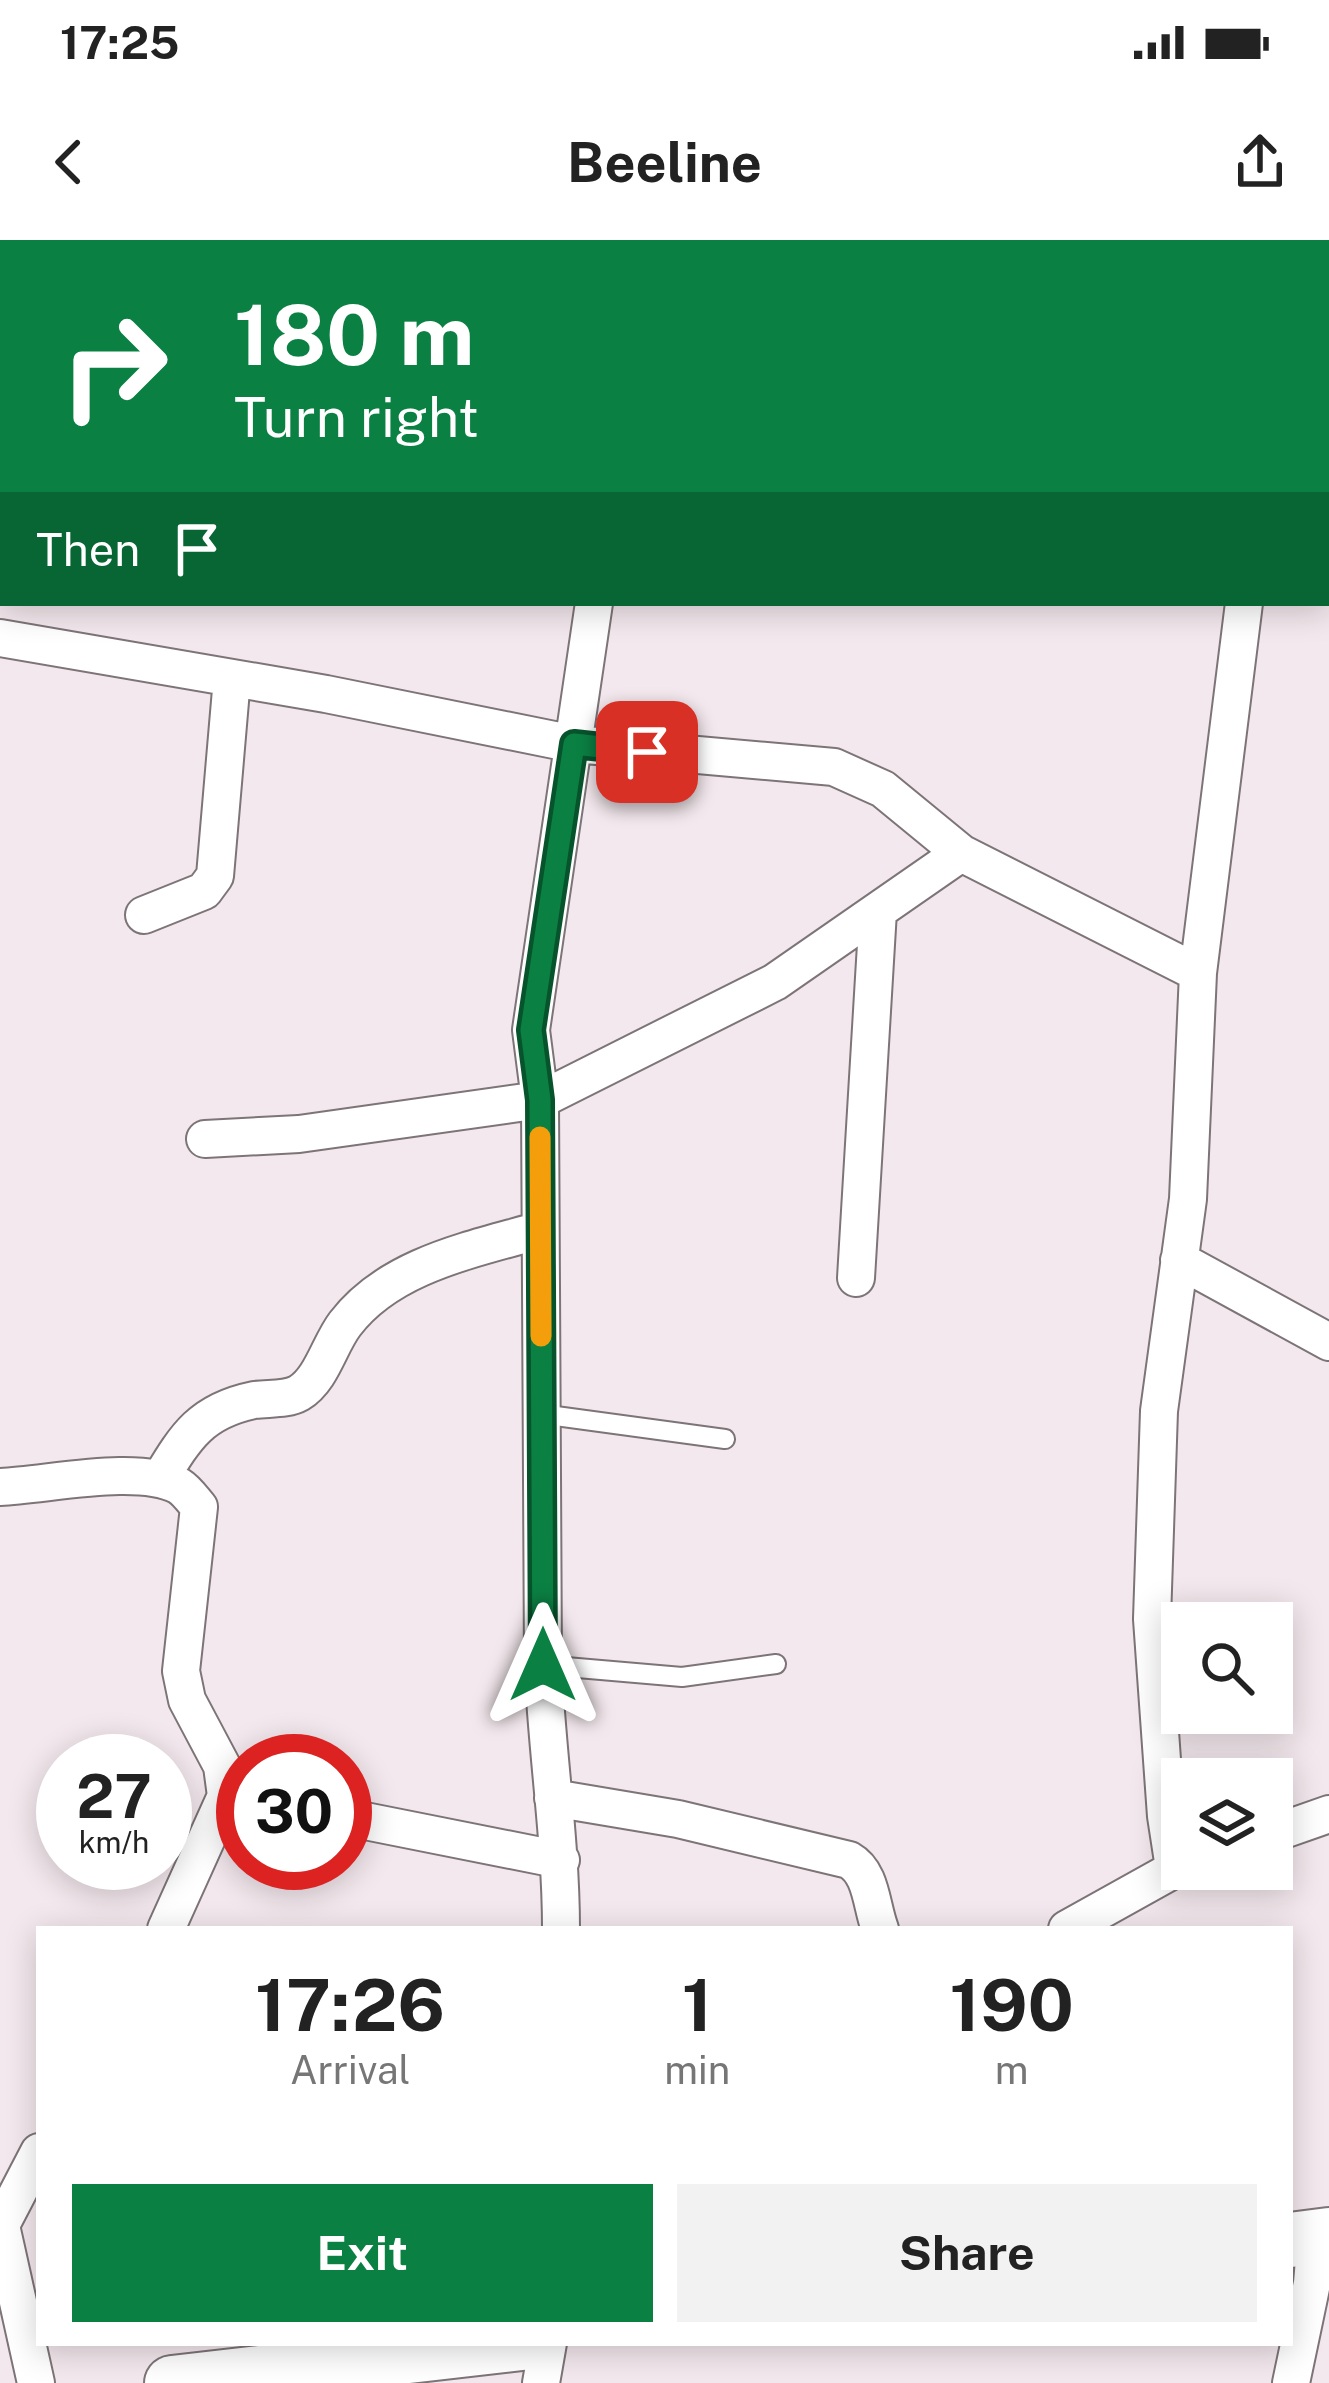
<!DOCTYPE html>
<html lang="en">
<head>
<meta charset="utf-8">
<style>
  body { margin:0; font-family:"Public Sans",sans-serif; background:#f2f2f2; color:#222; height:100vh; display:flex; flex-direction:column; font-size:45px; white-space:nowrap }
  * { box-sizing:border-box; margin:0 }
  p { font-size:39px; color:#767676 }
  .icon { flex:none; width:66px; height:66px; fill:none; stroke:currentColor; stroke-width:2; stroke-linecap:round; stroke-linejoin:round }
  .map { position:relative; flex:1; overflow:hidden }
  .details { position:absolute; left:36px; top:1686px; width:1257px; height:420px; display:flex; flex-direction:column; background:#fff; border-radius:0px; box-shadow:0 6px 30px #0003 }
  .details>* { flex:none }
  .guide { position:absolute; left:0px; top:0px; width:1329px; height:366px; box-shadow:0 6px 30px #0003; background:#0b8043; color:#fff; overflow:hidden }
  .buttons { position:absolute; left:1161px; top:1362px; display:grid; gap:24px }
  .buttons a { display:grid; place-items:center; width:132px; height:132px; border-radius:0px; background:#fff; box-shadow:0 6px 30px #0003; font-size:60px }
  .speed { position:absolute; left:36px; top:1494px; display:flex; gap:24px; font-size:60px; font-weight:700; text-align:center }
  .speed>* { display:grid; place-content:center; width:156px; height:156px; border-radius:50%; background:#fff; box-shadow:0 6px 30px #0003; line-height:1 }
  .speed small { font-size:30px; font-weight:400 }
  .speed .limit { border:18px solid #d22; background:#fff; color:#111 }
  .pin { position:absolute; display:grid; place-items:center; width:102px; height:102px; color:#fff; margin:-51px; border-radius:24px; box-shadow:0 6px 18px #0006 }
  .me { position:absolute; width:132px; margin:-66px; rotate:0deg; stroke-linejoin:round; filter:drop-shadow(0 0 9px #0008) }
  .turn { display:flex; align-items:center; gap:42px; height:252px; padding:0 36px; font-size:54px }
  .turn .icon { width:156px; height:156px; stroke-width:2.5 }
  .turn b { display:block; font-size:84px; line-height:102px }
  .then { display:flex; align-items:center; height:114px; padding:0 36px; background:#0003; gap:24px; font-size:45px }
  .eta { display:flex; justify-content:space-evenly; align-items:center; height:204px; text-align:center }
  .eta b { font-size:72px; font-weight:700; line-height:84px }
  .action { display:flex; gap:24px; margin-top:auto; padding:24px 36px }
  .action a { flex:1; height:138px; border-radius:0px; background:#0b8043; color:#fff; font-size:48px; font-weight:700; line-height:138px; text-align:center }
  .action a+a { background:#f2f2f2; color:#222 }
  .status { display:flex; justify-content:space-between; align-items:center; height:84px; padding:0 60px; background:#fff; direction:ltr }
  .status svg { height:33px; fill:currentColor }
  header { display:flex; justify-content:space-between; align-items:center; height:156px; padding:0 36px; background:#fff; font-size:54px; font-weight:700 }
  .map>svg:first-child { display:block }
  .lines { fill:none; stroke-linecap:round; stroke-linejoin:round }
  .lane-casing { stroke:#7d7478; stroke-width:22 }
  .street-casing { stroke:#7d7478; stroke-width:40 }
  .secondary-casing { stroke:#7d7478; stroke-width:58 }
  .lane { stroke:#fff; stroke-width:18 }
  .street { stroke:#fff; stroke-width:36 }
  .secondary { stroke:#fff; stroke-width:54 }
  .route-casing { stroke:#07532c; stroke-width:30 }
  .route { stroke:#0b8043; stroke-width:21 }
  .slow { stroke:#f59e0b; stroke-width:21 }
</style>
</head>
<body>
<div class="status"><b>17:25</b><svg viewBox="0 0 49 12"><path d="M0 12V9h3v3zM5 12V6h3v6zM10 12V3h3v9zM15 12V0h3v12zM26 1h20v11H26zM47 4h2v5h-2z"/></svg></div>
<header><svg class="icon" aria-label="back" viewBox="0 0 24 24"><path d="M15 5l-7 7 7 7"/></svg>Beeline<svg class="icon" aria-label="share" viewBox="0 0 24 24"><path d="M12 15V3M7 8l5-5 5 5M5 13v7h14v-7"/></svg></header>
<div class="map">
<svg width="1329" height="2143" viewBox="0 0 1329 2143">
  <rect width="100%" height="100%" fill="#f3e8ed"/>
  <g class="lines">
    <defs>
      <path id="lane" d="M541,1174L725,1199
        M543,1425L682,1437L776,1424"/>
      <path id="street" d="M522,0L523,3
        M635,3V0
        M997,3L998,0
        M1326,229L1329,225
        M0,398L326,454L574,504L834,527L883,549L961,613L1198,733
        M144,675L204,651L215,636L232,438
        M205,899L299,894L540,860L775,742L961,613
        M1179,1020L1329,1102
        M856,1038L878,671
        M160,1239C186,1196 201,1171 254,1160C269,1158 287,1160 299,1153C322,1139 329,1105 345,1084C390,1025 471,1010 540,990
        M0,1247C48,1245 138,1224 179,1246C187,1251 193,1260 199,1267L181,1431L187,1460L222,1526L226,1556L166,1689
        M553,1558L678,1579L849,1620C872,1633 871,1666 880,1689
        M345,1577L561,1620
        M1272,1594L1329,1574
        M1174,1628L1166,1576L1152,1379L1159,1171L1188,959L1198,733L1244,363
        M561,1689C561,1601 547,1514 543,1425L540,860L531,790L594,363
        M1067,1689L1182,1625
        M0,1981L36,2143
        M1,1985L39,1912
        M541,2143L548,2103
        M1291,2143L1312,2043L1316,1997"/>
      <path id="secondary" d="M1290,2000L1329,1995
        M172,2143L522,2103"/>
    </defs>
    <use href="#lane" class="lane-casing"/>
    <use href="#street" class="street-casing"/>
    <use href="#secondary" class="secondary-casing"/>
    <use href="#lane" class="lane"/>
    <use href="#street" class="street"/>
    <use href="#secondary" class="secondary"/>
  </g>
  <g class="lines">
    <defs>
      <path id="route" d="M543,1425L540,860L531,790L574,504L647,512"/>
    </defs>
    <use href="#route" class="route-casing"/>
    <use href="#route" class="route"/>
    <path class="slow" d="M540,897L541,1096"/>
  </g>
</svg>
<div class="buttons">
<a><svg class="icon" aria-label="search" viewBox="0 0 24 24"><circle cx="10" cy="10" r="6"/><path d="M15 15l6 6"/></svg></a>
<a><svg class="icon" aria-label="layers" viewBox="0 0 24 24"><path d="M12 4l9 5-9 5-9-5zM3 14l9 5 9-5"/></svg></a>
</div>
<div class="speed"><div>27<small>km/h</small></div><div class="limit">30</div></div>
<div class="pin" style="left:647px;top:512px;background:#d93025"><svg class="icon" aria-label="arrive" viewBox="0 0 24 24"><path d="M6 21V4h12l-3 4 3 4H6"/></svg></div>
<svg class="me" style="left:543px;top:1425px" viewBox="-20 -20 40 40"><path d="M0-17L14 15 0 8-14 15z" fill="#0b8043" stroke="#fff" stroke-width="4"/></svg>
<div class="guide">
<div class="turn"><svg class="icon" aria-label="right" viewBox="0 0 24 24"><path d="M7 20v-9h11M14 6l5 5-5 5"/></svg><div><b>180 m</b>Turn right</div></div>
<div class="then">Then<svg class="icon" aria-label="arrive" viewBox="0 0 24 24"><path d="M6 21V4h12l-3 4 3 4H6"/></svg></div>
</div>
<section class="details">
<div class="eta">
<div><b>17:26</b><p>Arrival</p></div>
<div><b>1</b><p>min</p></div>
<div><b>190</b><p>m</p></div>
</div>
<div class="action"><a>Exit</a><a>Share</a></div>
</section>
</div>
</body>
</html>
